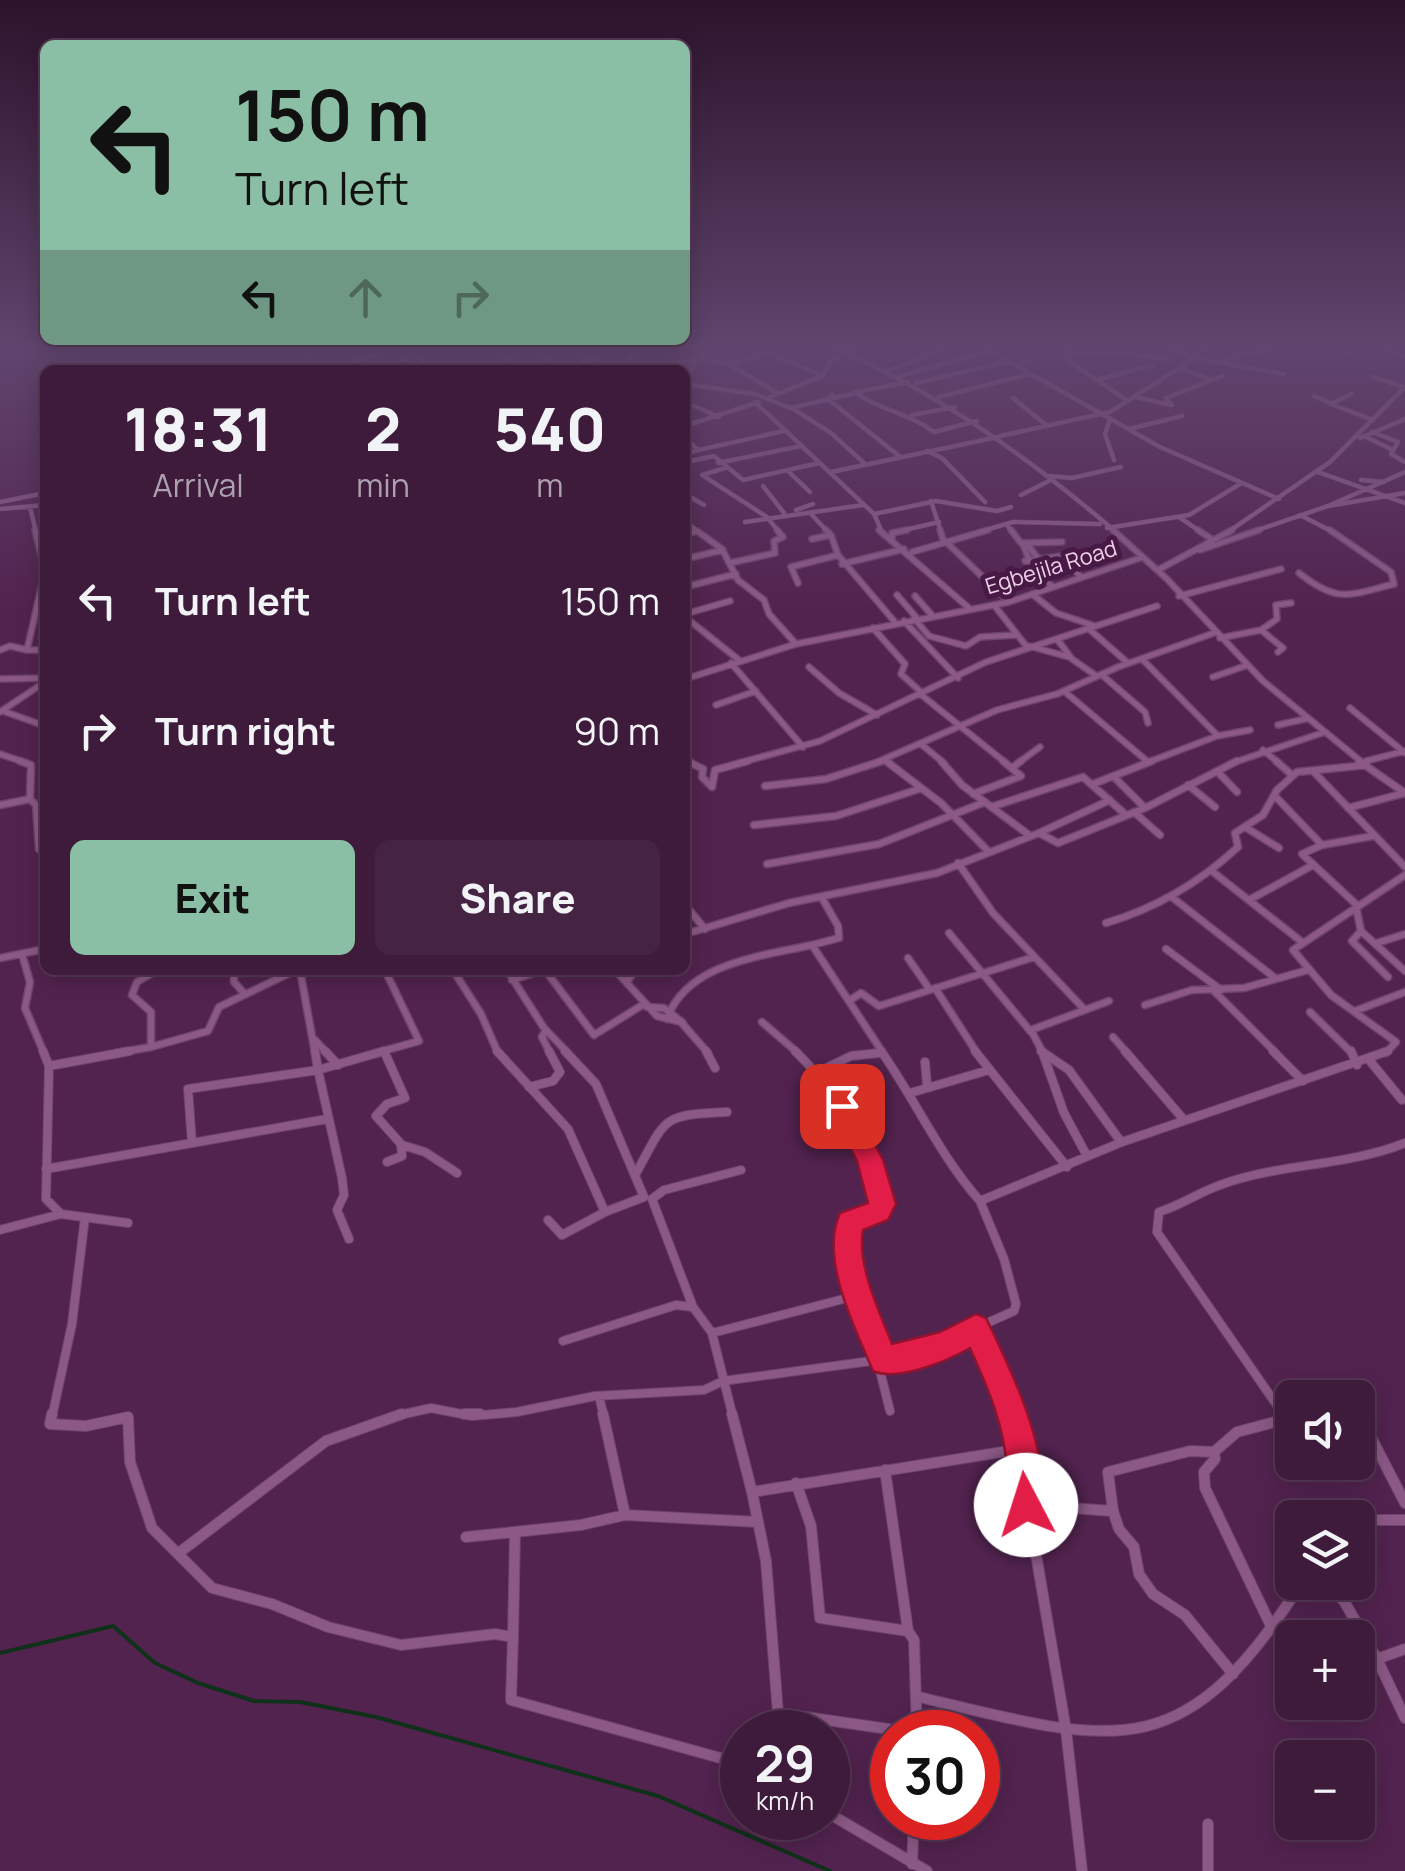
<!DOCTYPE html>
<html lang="en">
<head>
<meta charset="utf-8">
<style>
  body { margin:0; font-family:Manrope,sans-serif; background:#452342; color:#f1f3f6; height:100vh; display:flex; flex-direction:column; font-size:38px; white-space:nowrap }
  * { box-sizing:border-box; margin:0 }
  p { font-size:32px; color:#ada1af }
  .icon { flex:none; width:55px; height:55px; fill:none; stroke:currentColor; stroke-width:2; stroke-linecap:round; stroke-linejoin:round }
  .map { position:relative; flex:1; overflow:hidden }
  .panel { position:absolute; left:40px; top:365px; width:650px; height:610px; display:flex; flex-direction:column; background:#3e1a3b; border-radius:15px; box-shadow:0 5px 25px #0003,0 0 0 2px #573855 }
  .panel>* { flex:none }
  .hud { position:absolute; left:40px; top:40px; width:650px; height:305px; border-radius:15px; box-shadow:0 5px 25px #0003,0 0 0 2px #573855; background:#8abfa5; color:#111; overflow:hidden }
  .buttons { position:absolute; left:1275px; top:1380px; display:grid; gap:20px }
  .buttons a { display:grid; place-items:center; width:100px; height:100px; border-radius:15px; background:#3e1a3b; box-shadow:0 5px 25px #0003,0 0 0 2px #573855; font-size:50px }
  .speed { position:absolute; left:720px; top:1710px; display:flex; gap:20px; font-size:50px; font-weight:700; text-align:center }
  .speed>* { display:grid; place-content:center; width:130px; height:130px; border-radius:50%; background:#3e1a3b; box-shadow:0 5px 25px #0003,0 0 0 2px #573855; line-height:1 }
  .speed small { font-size:25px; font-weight:400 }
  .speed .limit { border:15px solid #d22; background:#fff; color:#111 }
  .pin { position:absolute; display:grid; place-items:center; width:85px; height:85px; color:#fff; margin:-42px; border-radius:20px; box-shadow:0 5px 15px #0006 }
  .me { position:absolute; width:110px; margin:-55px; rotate:355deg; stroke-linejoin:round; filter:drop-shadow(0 0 8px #0008) }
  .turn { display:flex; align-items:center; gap:35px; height:210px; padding:0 30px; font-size:45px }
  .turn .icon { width:130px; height:130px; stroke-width:2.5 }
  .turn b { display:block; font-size:70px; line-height:85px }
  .lanes { display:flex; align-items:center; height:95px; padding:0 30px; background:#0003; justify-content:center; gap:50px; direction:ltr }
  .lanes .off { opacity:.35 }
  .eta { display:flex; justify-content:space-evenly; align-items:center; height:170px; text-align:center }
  .eta b { font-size:60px; font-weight:800; line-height:70px }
  .primary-button { display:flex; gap:20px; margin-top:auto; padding:20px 30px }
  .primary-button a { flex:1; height:115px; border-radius:15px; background:#8abfa5; color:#111; font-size:40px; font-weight:800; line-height:115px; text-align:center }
  .primary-button a+a { background:#452342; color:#f1f3f6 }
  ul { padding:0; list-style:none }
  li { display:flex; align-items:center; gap:30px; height:130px; padding:0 30px }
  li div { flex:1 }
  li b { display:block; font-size:38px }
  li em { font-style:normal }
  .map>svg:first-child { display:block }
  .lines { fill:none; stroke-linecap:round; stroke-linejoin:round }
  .stream { stroke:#103119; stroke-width:4 }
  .minor-far4-casing { stroke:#6d446a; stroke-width:5 }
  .minor-far3-casing { stroke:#6d446a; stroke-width:8 }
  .minor-far2-casing { stroke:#6d446a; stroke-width:9 }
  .minor-far1-casing { stroke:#6d446a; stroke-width:10 }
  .minor-casing { stroke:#6d446a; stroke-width:12 }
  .minor-far4 { stroke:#8c5987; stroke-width:4 }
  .minor-far3 { stroke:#8c5987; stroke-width:5 }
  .minor-far2 { stroke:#8c5987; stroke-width:6 }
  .minor-far1 { stroke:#8c5987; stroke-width:8 }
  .minor { stroke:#8c5987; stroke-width:10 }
  .route { fill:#e11d48; stroke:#92132f; stroke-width:2.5 }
  .labels { text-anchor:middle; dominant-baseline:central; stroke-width:10; stroke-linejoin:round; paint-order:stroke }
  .far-street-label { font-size:22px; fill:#edd0e9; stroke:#471944 }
</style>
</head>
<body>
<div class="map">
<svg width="1405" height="1871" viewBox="0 0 1405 1871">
  <rect width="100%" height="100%" fill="#52234f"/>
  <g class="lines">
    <path class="stream" d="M0,1653L113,1626L155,1663L198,1683L254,1701L300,1702L376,1717L658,1796L830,1871"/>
    <defs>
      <path id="minor-far4" d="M367,346L417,355L433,370
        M440,346L452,347L455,352
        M488,346L504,357
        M569,346L586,356L579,370
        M701,346L711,349
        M830,346C937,392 1027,456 1116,532
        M982,346L1160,447L1279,499
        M1063,346L1073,354L1064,356L1066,359L1128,401
        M1122,346L1118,353L1169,359
        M1164,346L1195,358L1284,374
        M1378,346L1405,357
        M531,347L561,370
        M1349,352L1359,346
        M846,353L867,346
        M305,354L332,346
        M1073,354L1118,353
        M63,356L104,346
        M1194,356L1207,346
        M700,358L731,364L769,353L821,375
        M1224,360L1278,346
        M382,363L393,369L428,364
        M515,364L504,357L533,348
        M728,364L776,392
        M653,365L697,360L713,346
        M1016,365L1030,360
        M583,366L595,359L586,356
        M1180,368L1212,380
        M345,370L344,365L387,351
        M375,370L414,356
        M619,370L643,346
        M885,372L951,346
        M900,376L989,351
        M1373,377L1404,387
        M685,379L697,360
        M1096,380L1153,365
        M916,383L1006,362
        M685,384L755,394L790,408L856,393C882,411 909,413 934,432L977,421
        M857,392L908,382
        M1351,394L1331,404L1373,420
        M832,395L828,399L899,456
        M1314,396L1332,404
        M770,397L822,376L832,359L846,354
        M939,397L1029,374
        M1135,397L1172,405L1166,398L1222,376
        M1013,398L1046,425
        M685,402L719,417
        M755,402L874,514L882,532
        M792,408L831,433L864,463
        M912,415L955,407
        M1110,420L1105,434L1114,460
        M685,426L759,402
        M1129,429L1182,416
        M1372,432L1398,442L1391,454L1405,462
        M1000,436L1110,412L1195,358
        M1366,437L1391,449
        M685,438L697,449
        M1360,438L1405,419
        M927,451L942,458L985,502
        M685,453L784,431
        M686,462L714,456L743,480L819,463
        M718,463L801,446
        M725,468L702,475L767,517L779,532
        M788,471L810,492
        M831,472L998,437
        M1318,472L1405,503
        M1049,476L1072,478L1121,467
        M1361,480L1384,482
        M763,486L784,513
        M685,494L704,505
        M1021,495L1051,480
        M931,501L941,532
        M0,502L45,493
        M1328,506L1405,472
        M30,507L36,532
        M0,509L45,505
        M796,510L813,504
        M811,514L828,532
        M874,514L936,501L997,511L1011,507
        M1300,515L1333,532
        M1179,517L1201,532
        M685,521L696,530
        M745,522L863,505
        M1007,525L1012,532
        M1107,528L1189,515L1240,484
        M693,532H698
        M896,532L939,522
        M979,532L1013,522L1100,524
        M1228,532L1330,462L1405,387
        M1252,532L1328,506L1405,493"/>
      <path id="minor-far3" d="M35,530L45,571L27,650H45
        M879,530L969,608
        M940,530L943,539L1009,602
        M1011,530L1021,543L1062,542
        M1113,530L1167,579L1263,681L1363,763
        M1198,530L1213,540
        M685,534L697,531L722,549L738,580L764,600L769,614L796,644
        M812,539L831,535L826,530
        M892,539V533L907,530
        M1023,544L1035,575L1051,585
        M1027,544L1040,561L1062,567
        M1200,550L1259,530
        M912,552L988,530
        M838,555L894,621
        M685,559L723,550
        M1025,561L1061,556L1080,576
        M730,563L775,553L774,541L783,537L777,530
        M842,564L904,549
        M685,565L687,574
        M1158,570L1232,530
        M1299,573C1338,604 1349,595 1394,584L1391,572L1330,530
        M798,583L791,567L838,555L831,535
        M685,587L736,574
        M1032,594L1056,613L1095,626
        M897,595L916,617
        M915,596L931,614
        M1179,596L1281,569
        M994,605L1027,647
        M685,614L730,601
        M685,617L739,660
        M914,618L929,636L966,646L980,637L1016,635
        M904,621L958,678
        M873,628L905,664L901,674L921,692
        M1089,629L1128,663
        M1261,630L1277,619L1276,605L1291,603
        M1220,638L1261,630L1283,648L1278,652
        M1057,639L1072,659L1095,675
        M1029,646L1069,657
        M0,650L10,646L27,650
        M1143,660L1217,735
        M731,663L803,747
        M809,667L839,693L877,715
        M1102,675L1145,712L1148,723
        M1213,677L1245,666
        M0,679L45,678
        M685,679L796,644L1009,602L1140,558
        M1064,691L1147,761
        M919,693L1006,763
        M716,705L756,691
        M1350,708L1405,753
        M3,711L45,726
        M0,712L45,682
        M1278,725L1305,719
        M922,745L944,763
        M1263,750L1279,763
        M0,754L27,763
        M685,760L692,763
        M885,760L890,763
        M1366,761L1405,751
        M739,763L820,741L986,662L1157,606
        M875,763L997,710L1057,694L1118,667L1214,633
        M1018,763L1040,747
        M1146,763L1217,736L1250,730
        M1232,763L1322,733"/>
      <path id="minor-far2" d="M20,761L31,765L30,799L36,805L39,849L45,853
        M687,761L703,769L702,777L712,787L715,770L748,761
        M886,761L941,803L988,851
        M941,761L962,785L1029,835
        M1276,761L1292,775
        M1359,761L1405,793
        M1012,768L1021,761
        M1217,771L1237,792
        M1313,771L1405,867
        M1113,776L1145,808
        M1093,784L1152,761
        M1188,785L1215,807
        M765,786L826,779L882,761
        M973,794L1021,776L1003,761
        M1274,795L1322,845
        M0,805L30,799
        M991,807L1083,777L1125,814
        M1348,808L1405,793
        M1134,812L1160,835
        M754,825L836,816L919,789
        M1245,827L1279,848
        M1039,833L1110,800
        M958,863L993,913L1085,1010
        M767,864L879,844L985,802
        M1213,872L1302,942
        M822,898L838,926L839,938L812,945L883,1053
        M1173,898L1275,978
        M1249,900L1313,865
        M685,905L705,929
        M1358,906L1302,854L1322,845L1373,836
        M1356,907L1361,931L1405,971
        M1106,923C1157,908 1199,883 1238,847L1235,833L1263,815L1277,790L1297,772L1367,765
        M1361,931L1352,941L1388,977
        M949,933L1031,1032
        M685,934L789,903L937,873L1039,833L1058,843L1145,808L1237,761
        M1377,943L1405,934
        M1166,949L1221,990
        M22,954L30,982L25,1008L44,1053
        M0,958L45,949
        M908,958L930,990L1034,957
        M157,970L137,982L132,995L151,1012V1047L208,1031L219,1007L296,970
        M234,970V982L244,993
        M300,970L315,1053
        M453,970L481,1014L498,1053
        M507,970L544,1028L568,1053
        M545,970L594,1035L644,1004
        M615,970L657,1016L681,1022L708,1053
        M512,980L543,970
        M627,982L635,970
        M935,988L977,1053
        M1215,992L1276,1053
        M849,1001L861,993L879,1006L930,990
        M1145,1005L1192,990L1244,988L1308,970
        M647,1007L664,1008L683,1023
        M1355,1011L1405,992
        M1310,1012L1352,1053
        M667,1019C686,963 762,956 812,945
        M762,1022L798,1053
        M546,1030L542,1037L550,1053
        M1113,1037L1127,1053
        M315,1040L327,1053
        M1041,1051L1045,1053
        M116,1053L151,1047
        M376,1053L419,1041L385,970
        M874,1053H879
        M1043,1053L1031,1030L1109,1001
        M1386,1053L1396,1042L1331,995L1293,950L1405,875"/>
      <path id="minor-far1" d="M43,1051L49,1066L46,1199L61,1214L128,1223
        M315,1051L318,1070L384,1051
        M325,1051L338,1065
        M384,1051L405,1098L387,1104L376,1116L401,1144L402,1156L387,1162
        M497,1051L568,1129L605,1212L644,1197L596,1084L565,1051
        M706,1051L715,1068
        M795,1051C839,1094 872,1147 882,1208L850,1222C841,1269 866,1317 883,1360
        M881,1051C916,1101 940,1156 980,1201
        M975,1051L1067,1167
        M1041,1051L1069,1070L1121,1142
        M1042,1051L1064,1113L1087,1156
        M1125,1051L1184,1120
        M1273,1051L1303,1081
        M1351,1051L1357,1065
        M1370,1061L1402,1100
        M925,1062L927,1085
        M49,1066L130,1051
        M816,1073L851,1056L879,1053
        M529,1087L553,1081L560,1072L549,1051
        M910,1093L989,1070
        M192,1143L188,1089L318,1070L342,1178L344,1195L337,1210L349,1239
        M402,1145L425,1152L457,1173
        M46,1169L327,1119
        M635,1175C667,1118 659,1115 727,1112
        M548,1220L562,1235L605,1212
        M0,1230L61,1214
        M712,1333L859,1295
        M563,1341L676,1305L693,1307
        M877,1359L890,1411
        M599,1396L604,1417
        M1358,1412L1361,1417
        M52,1417L72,1324L85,1217
        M391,1417L431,1408L472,1416L517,1412L595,1396L704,1390L723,1381L886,1359L976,1328
        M733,1417L712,1333L693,1307L652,1199L664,1190L741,1170
        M1013,1417L976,1328L1014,1311L1016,1304L1004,1259L980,1201L1122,1142L1388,1051
        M1285,1417L1157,1232L1159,1212C1182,1205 1201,1191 1223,1184C1282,1163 1348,1166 1405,1143"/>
      <path id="minor" d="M52,1414L50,1424L86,1426L128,1417L130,1462L152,1528L212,1588L272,1604L328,1627L401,1645L495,1634L513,1637L511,1700L742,1764
        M464,1414H480
        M603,1414L625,1515
        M732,1414L752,1492L1021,1449
        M1012,1414L1066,1730L1082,1871
        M1283,1414L1286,1419L1292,1416
        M1359,1414L1405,1503
        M1214,1452L1215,1459L1204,1472L1205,1488L1271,1626
        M885,1470L908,1631
        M796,1483L811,1526L820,1618L908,1631L914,1640L917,1732
        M752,1492L766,1561L778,1713L909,1732
        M1026,1505L1113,1511
        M1358,1520H1405
        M466,1537L581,1525L625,1515L758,1522
        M180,1552L326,1441L402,1414
        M1326,1582L1344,1601L1377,1659L1405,1649
        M513,1637L515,1532
        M1377,1659L1405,1718
        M1233,1674L1185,1615L1153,1594L1139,1574L1134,1547L1119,1529L1113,1511L1108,1472L1190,1451L1214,1452L1237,1432L1286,1419
        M919,1697C1115,1744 1183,1770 1302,1582
        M828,1813L927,1871
        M1208,1824V1871
        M912,1864L914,1818"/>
    </defs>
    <use href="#minor-far4" class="minor-far4-casing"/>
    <use href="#minor-far3" class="minor-far3-casing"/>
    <use href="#minor-far2" class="minor-far2-casing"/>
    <use href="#minor-far1" class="minor-far1-casing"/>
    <use href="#minor" class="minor-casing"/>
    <use href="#minor-far4" class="minor-far4"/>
    <use href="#minor-far3" class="minor-far3"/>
    <use href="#minor-far2" class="minor-far2"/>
    <use href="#minor-far1" class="minor-far1"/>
    <use href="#minor" class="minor"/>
  </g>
  <linearGradient id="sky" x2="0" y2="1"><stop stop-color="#2d132b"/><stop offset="0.57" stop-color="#60456e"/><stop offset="1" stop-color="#60456e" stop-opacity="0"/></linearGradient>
  <rect width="1405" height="608" fill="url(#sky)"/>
  <path class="route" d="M842,1095L851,1098L883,1160L896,1204L888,1220L863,1230C857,1266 879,1310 892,1344L940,1332L976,1314L986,1318C1009,1365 1058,1465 1037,1516L1026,1521L1014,1516C1005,1494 1009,1469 1004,1445C998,1410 984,1380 970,1348C947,1361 898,1382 873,1371C855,1328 819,1258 840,1213L868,1203L857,1161L829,1106Z"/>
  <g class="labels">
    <g class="far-street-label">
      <text transform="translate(1051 567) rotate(-17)">Egbejila Road</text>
    </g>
  </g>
</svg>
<div class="buttons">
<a><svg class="icon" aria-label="sound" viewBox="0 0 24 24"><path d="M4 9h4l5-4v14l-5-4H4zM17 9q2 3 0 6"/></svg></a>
<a><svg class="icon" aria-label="layers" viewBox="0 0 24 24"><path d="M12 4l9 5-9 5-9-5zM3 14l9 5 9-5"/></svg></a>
<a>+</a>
<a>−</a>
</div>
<div class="speed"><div>29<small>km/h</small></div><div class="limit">30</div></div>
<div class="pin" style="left:842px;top:1106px;background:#d93025"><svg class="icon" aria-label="arrive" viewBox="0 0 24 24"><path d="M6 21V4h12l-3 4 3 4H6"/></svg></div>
<svg class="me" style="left:1026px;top:1505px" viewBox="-20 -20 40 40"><circle r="19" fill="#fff"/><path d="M0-13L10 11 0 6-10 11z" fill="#e11d48"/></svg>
<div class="hud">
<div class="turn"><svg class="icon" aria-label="left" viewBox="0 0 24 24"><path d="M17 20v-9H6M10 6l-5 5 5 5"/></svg><div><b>150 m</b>Turn left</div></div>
<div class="lanes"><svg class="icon" aria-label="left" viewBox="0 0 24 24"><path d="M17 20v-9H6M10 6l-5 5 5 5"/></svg><svg class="icon off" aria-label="ahead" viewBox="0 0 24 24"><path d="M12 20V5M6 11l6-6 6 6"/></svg><svg class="icon off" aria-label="right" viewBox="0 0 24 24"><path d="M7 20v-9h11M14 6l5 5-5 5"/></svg></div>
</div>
<section class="panel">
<div class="eta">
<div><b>18:31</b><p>Arrival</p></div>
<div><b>2</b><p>min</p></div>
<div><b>540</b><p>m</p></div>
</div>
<ul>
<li><svg class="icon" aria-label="left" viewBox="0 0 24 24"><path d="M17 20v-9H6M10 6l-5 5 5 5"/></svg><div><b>Turn left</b></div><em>150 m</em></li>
<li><svg class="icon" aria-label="right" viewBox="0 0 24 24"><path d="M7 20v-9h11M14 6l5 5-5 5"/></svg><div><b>Turn right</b></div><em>90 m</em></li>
</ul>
<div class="primary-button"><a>Exit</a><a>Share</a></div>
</section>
</div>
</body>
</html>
